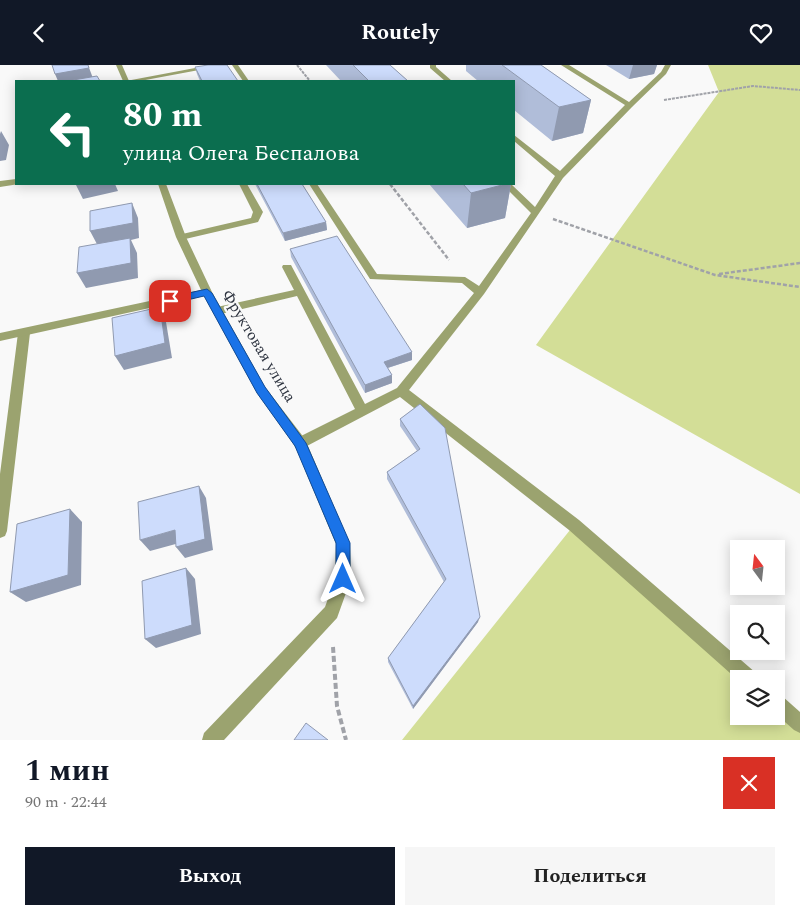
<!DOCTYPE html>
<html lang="ru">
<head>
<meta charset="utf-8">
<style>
  body { margin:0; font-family:Spectral,serif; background:#f6f6f6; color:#222; height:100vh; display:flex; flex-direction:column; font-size:19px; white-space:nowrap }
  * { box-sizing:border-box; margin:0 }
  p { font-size:16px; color:#767676 }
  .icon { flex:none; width:28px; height:28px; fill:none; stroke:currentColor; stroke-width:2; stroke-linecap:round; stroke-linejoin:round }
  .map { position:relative; height:675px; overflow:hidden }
  .panel { display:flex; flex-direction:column; background:#fff; flex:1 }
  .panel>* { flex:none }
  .hud { position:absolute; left:15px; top:15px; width:500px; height:105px; border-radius:0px; box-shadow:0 2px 12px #0003; background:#0b6e4f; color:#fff; overflow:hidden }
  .needle { width:32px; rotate:345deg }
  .buttons { position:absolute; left:730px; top:475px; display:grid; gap:10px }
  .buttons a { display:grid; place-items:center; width:55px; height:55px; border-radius:0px; background:#fff; box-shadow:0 2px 12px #0003; font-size:25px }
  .pin { position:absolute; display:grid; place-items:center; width:42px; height:42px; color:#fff; margin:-21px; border-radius:10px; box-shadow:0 2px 8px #0006 }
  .me { position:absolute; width:55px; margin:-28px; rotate:0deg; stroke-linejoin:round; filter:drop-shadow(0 0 4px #0008) }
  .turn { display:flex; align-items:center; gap:18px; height:105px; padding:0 25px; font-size:22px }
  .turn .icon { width:65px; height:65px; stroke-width:2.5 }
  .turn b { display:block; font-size:35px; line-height:42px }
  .round { display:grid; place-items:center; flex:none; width:52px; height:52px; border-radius:0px; background:#f6f6f6 }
  .headline { display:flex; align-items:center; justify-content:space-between; height:85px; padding:0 25px }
  h1 { font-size:30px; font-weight:700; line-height:38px; color:#111827 }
  .primary-button { display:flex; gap:10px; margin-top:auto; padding:10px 25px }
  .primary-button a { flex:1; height:58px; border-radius:0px; background:#111827; color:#fff; font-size:20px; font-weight:700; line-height:58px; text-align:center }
  .primary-button a+a { background:#f6f6f6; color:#222 }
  header { display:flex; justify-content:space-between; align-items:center; height:65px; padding:0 25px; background:#111827; color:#fff; font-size:22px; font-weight:700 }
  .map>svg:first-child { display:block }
  .green { fill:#d3de97 }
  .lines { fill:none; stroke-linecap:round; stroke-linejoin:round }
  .path-far2 { stroke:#a0a2a8; stroke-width:2; stroke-dasharray:3 1; stroke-linecap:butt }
  .path-far1 { stroke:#a0a2a8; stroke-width:2.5; stroke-dasharray:4 2; stroke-linecap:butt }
  .path { stroke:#a0a2a8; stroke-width:4; stroke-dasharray:6 3; stroke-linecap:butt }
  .service { fill:#9ba36f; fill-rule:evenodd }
  .minor { fill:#9ba36f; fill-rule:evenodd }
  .wall { fill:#b0bdd9 }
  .shaded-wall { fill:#909ab0 }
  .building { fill:#cddcfc; stroke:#909ab0 }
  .route { fill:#1a73e8; stroke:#114b97 }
  .labels { text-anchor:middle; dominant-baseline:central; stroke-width:4.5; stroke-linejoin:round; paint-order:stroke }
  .street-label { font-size:16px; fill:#2f3541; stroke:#f9f9f9 }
</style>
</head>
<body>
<header><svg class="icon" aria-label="back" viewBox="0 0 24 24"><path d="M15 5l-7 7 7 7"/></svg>Routely<svg class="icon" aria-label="heart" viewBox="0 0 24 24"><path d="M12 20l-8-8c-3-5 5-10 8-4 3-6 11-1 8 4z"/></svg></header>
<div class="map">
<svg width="800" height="675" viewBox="0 0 800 675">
  <rect width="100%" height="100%" fill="#f9f9f9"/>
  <path class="green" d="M708,0H800V429L536,280L719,27Z
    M574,460L739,614V651H776V637L800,659V675H402Z"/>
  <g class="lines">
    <path class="path-far2" d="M297,0L310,16
      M664,35L753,21L800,25"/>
    <path class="path-far1" d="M390,119L449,195
      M553,154L715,210L800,222
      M719,209L800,198"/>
    <path class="path" d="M333,582L337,641L346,675"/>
    <path class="service" d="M211,0H226L140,16H126Z
      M232,0H238L249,16H243Z
      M430,0H436V2L452,16H445L430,3Z
      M561,0H569L629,37L661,7L665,0H671L666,9L632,42L563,113L484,229L409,325L579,455L756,608L759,614H739V616L569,465L400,332L305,382L300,384L295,382L293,378L295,374L355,344L297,231L217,250L212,246L217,242L294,225L282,202L283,200H291L365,339L397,323L474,228L462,218L370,214L309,119H317L377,209L465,212L479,221L531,148L502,119H511L535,142L555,111L514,76V70L560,106L625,40Z
      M16,114V119H19L0,122V116Z
      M239,119H247L263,147L258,157L181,175L178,174V170L251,153L253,147Z
      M24,264L30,268L7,466L5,471L0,473V409L18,268Z
      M776,628L782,631L800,647V668L794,665L776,649Z"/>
    <path class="minor" d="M116,0H122L129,16H123Z
      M158,119H166L186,172L212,227L265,322L305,374L350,479L351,514L337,553L224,675H202L204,668L325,542L335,514L336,479L295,381L257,328L204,231L0,276V268L201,225L176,172Z"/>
  </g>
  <path class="wall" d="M326,0H390L408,16H341Z
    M466,0H541L591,35L583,68L552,76L514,45V16H478L466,6Z
    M606,0H657L654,9L629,14Z
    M195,2L238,16H200L197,9Z
    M255,119H302L326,157L327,165L285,176Z
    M429,119H511L505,153L467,163Z
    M290,184L412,295L388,303L392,318L365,328L291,192Z
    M420,339L478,557L413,644L388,597V593L444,517L387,414V407L417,386L400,361V354Z"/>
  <path class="shaded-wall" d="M88,0L94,16H58L55,9Z
    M633,0H657L654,9L629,14Z
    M591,35L583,68L552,76L559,42Z
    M1,66L9,80L6,95L0,96V69Z
    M80,119H115L118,126L83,134L76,120Z
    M506,119H511L505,153L467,163L471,128Z
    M132,138L138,153L139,173L131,175L137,188L138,213L86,223L77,208L98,181L90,166Z
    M326,157L327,165L285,176L283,168Z
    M160,242L166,257L172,293L124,305L115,291Z
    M412,287V295L384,304V297Z
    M392,310V318L365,328V320Z
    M199,421L206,433L213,485L185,493L176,482Z
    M70,444L82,457L81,520L26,537L10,527Z
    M175,465L183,477L150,486L140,475Z
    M186,503L195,514L201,569L156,583L145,574Z
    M480,552L478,557L413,644V641Z"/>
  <path class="building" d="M52,0H88L89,3L55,9Z
    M208,0H227L238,16H202L195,2Z
    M353,0H390L408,16H369Z
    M502,0H541L591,35L559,42Z
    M97,11L100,16H67Z
    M257,119H302L326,157L283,168Z
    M463,119H506L471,128Z
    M132,138L133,158L90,166V146Z
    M337,171L412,287L384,297L392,310L365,320L290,184Z
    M130,173L131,198L77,208L79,182Z
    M160,242L165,278L115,291L112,253Z
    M420,339L445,363L480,552L413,641L388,593L446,514L387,407L420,384L400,354Z
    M199,421L205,474L176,482L175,465L140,475L138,437Z
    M70,444L68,510L10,527L17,459Z
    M186,503L192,560L145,574L142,516Z
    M306,658L328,675H294Z"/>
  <path class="route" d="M207,224L212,228L265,322L306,378L350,478V514L348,519L343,521L338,519L336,514V478L295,381L257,328L204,231L170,239L166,236L170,232Z"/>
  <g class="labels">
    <g class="street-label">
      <text transform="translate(259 281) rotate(59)">Фруктовая улица</text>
    </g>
  </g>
</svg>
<div class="buttons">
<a><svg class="needle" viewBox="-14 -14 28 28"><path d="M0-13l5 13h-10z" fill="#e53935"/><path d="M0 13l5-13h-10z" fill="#767676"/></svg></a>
<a><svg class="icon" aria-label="search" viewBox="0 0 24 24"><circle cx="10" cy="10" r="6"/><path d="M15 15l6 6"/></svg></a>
<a><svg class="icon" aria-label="layers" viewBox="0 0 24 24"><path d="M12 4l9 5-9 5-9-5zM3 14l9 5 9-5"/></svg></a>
</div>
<div class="pin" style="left:170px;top:236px;background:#d93025"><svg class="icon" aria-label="arrive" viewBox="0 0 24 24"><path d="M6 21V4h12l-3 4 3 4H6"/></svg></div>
<svg class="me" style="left:343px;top:514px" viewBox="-20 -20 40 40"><path d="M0-17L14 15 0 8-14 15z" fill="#1a73e8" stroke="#fff" stroke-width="4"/></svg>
<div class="hud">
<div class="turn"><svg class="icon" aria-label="left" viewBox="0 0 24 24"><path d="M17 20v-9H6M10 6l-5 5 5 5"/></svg><div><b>80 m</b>улица Олега Беспалова</div></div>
</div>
</div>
<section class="panel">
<div class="headline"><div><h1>1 мин</h1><p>90 m · 22:44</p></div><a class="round" style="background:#d93025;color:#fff"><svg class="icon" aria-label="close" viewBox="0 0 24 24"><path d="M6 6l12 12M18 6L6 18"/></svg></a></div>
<div class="primary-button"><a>Выход</a><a>Поделиться</a></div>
</section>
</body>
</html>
